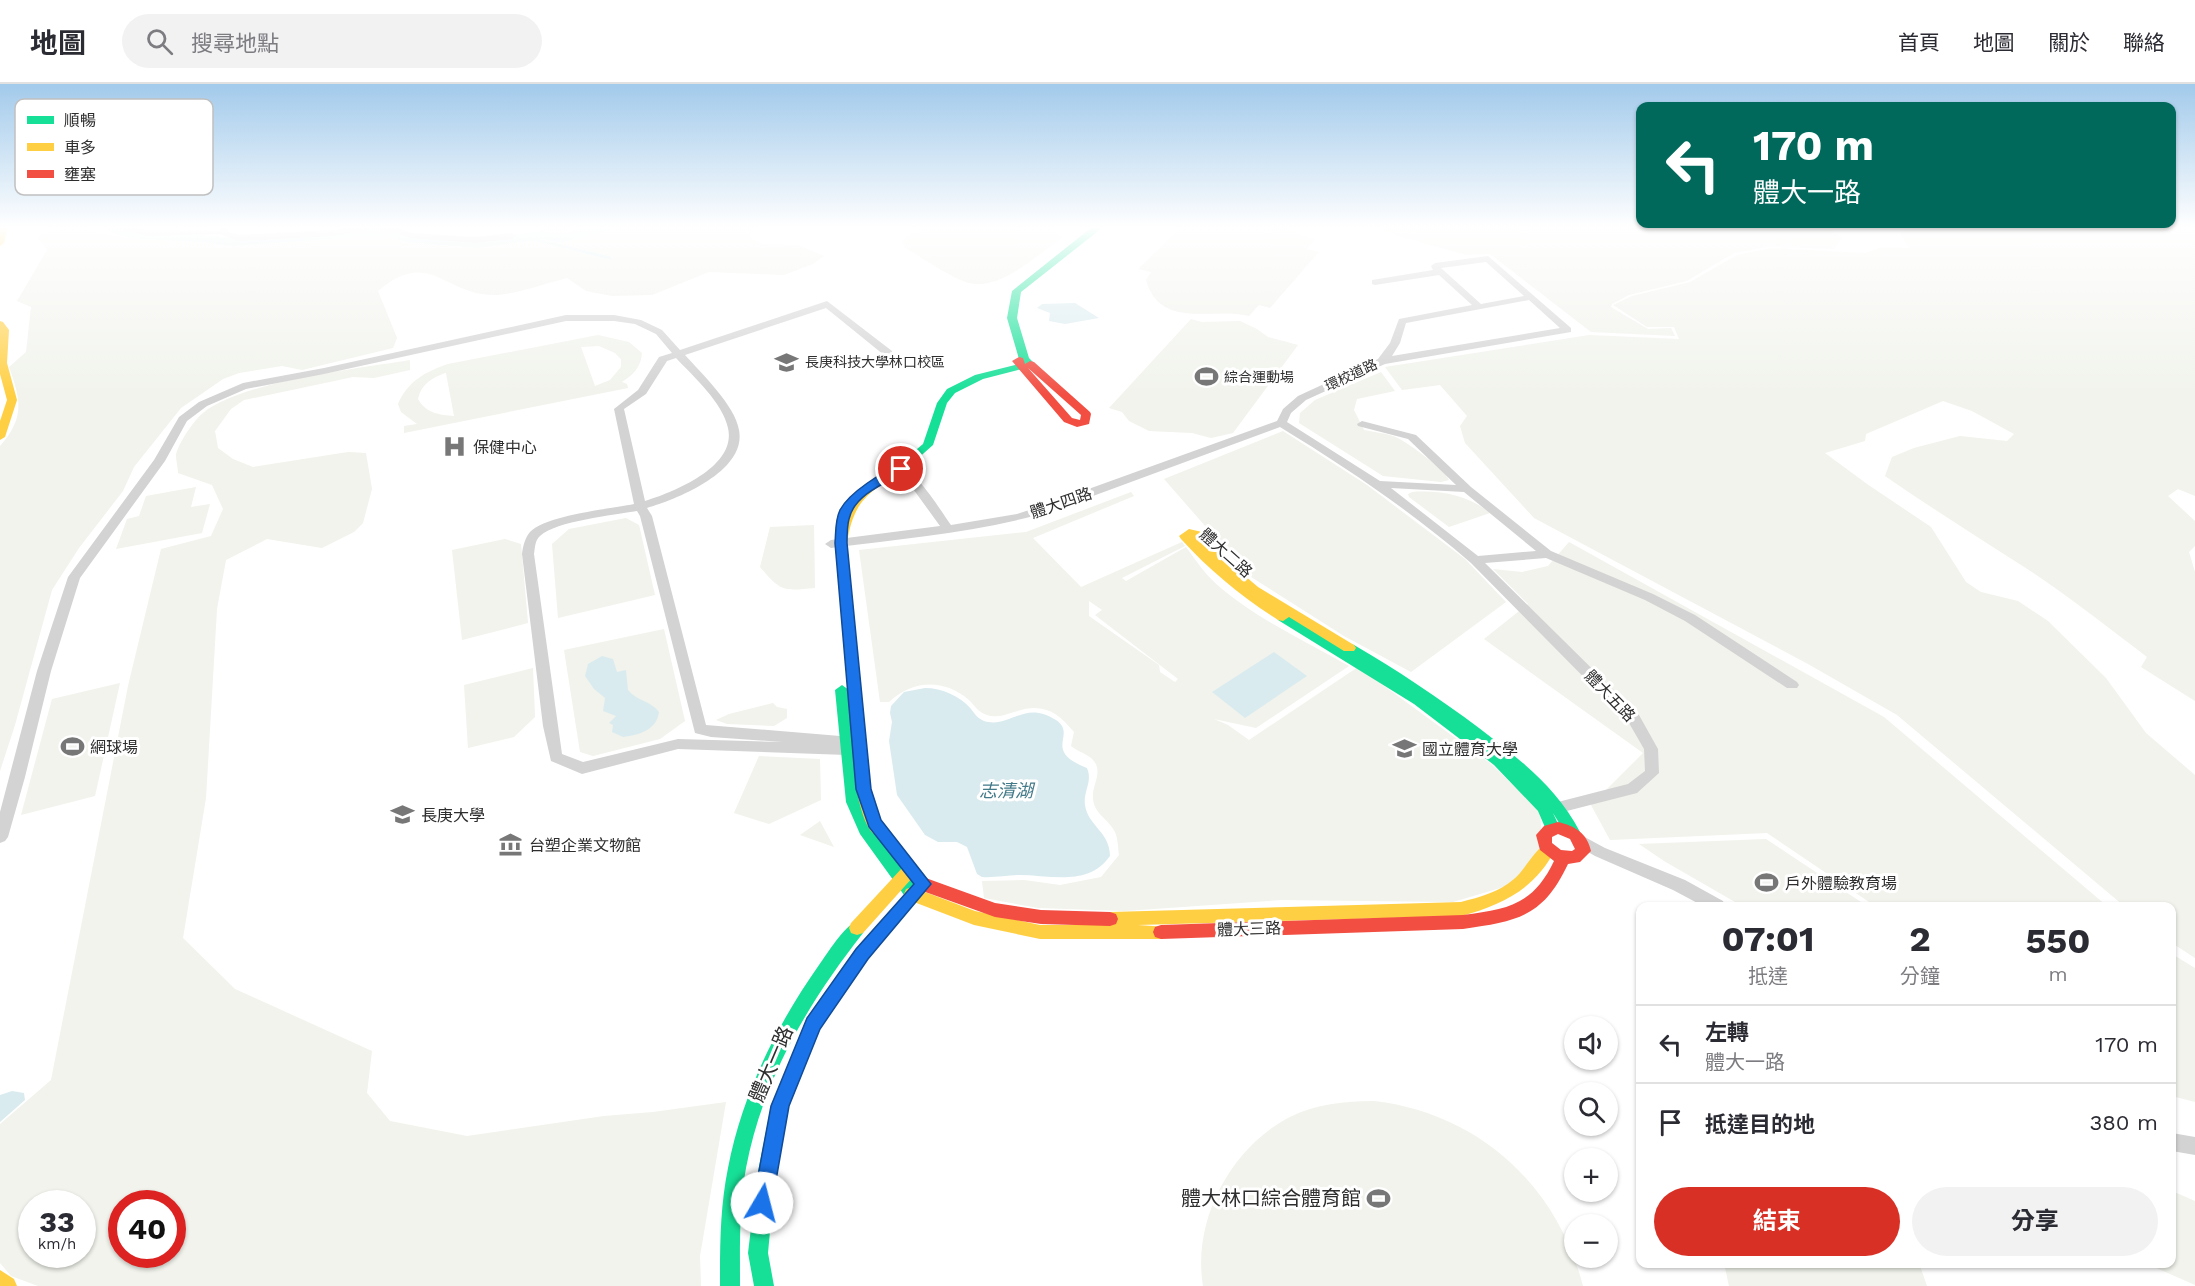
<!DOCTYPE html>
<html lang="zh-TW">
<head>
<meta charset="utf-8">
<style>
  body { margin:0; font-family:"Work Sans","Noto Sans TC",sans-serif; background:#f2f2f3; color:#2b2b33; height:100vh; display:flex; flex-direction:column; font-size:22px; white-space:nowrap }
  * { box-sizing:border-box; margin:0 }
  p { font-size:20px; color:#7c7c81 }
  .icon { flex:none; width:33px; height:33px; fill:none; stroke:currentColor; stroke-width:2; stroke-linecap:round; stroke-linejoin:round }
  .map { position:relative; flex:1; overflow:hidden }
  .details { position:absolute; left:1636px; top:818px; width:540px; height:366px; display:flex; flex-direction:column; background:#fff; border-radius:12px; box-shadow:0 2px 4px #0004 }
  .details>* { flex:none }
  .guide { position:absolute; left:1636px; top:18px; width:540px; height:126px; border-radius:12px; box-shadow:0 2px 4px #0004; background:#00695c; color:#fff; overflow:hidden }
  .tools { position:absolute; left:1564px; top:932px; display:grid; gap:12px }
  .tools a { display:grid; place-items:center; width:54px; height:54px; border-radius:50%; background:#fff; box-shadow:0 2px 4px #0004; font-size:30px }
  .speed { position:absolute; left:18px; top:1106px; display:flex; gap:12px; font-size:30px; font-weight:700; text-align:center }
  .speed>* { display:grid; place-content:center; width:78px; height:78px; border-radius:50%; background:#fff; box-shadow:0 2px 4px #0004; line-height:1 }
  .speed small { font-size:15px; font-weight:400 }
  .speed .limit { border:9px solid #d22; background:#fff; color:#111 }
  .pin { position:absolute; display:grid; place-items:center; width:51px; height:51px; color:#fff; margin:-26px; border:3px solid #fff; border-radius:50%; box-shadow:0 2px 6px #0007 }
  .me { position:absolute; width:66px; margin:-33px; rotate:8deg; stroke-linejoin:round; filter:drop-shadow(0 0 4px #0008) }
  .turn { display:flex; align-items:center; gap:21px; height:126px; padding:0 18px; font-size:27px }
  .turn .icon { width:78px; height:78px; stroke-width:2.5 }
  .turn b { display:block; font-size:42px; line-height:51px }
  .eta { display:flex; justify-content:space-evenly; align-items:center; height:102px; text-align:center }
  .eta b { font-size:36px; font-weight:700; line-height:42px }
  .action { display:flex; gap:12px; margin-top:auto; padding:12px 18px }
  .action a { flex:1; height:69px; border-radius:36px; background:#d93025; color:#fff; font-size:24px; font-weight:700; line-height:69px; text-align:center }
  .action a+a { background:#f2f2f3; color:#2b2b33 }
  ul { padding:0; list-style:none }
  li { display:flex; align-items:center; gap:18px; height:78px; padding:0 18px; border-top:2px solid #e1e1e2 }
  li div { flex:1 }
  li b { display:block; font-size:22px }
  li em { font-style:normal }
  header { display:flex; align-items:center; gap:36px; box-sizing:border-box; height:84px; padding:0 30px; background:#fff; border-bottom:2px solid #e1e1e2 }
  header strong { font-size:28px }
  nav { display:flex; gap:33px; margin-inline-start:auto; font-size:21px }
  .search { width:420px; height:54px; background:#f2f2f3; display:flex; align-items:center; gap:15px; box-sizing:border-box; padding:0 21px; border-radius:33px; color:#7c7c81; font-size:22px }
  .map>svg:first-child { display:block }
  .green { fill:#f1f3ec; fill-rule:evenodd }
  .water { fill:#daebef }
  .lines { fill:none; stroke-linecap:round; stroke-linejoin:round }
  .stream { stroke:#daebef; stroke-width:3 }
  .river { fill:#daebef; fill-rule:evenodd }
  .street { fill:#d3d3d3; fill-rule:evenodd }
  .fast { fill:#16e098; fill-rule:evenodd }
  .slow { fill:#ffcf43; fill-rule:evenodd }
  .jam { fill:#f24e42; fill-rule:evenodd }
  .route { fill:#1a73e8; stroke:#114b97; stroke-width:1.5 }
  .labels { text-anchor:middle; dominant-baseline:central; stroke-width:6; stroke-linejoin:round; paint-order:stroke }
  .far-poi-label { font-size:14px; fill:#2e2e2e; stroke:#fff; text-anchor:start }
  .far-street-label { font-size:14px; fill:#2e2e2e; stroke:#fff }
  .poi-label { font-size:16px; fill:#2e2e2e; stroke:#fff; text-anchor:start }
  .street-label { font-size:16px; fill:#2e2e2e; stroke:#fff }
  .water-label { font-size:18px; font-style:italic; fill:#437a89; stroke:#fff }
  .near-street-label { font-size:20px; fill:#2e2e2e; stroke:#fff }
  .near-poi-label { font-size:20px; fill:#2e2e2e; stroke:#fff; text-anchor:end }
  .key { fill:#fff; stroke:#c0c0c0; stroke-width:1.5 }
  .key-label { font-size:16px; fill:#2e2e2e }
</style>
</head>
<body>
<header>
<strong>地圖</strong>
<div class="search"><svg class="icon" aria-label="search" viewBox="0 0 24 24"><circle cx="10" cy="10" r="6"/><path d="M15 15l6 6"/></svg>搜尋地點</div>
<nav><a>首頁</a><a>地圖</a><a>關於</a><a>聯絡</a></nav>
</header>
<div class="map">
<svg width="2195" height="1202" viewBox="0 0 2195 1202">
  <rect width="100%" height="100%" fill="#fff"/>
  <path class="green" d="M525,143H759L750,150L752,155L763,160L799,161L824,172L813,180L784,191L709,188L652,211L612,212L586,207L567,194C547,199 514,211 494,211C444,211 430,163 378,207L397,254L393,264L302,286L282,282L239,289L223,295L181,324L134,383L123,407L79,464L52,506L15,641L0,687V362C25,334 21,316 9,283L26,268L31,223L17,217L47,166L37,152L58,145L73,144L133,155L195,156L229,160L378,150L456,163H475L542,154L533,145Z
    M920,143H1051L1062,154C1037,171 1000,207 969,199C951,194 921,173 904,163L902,156Z
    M1181,143H1289L1299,151L1315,155L1307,165L1319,168L1270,224L1259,221L1249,232C1212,223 1160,246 1146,196L1151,188L1138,185Z
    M1366,143H1830L1842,154L1834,165L1768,163L1734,169L1687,197L1629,211L1612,220L1611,223L1648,245L1671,244L1675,252L1591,248L1490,170L1466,171Z
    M1896,143H2195V412L2178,405L2168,412L2195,437V462L2189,468L2195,488V617L2141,583L2147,573C2109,544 2071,514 2032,488C1982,456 1933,425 1885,392L1892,373L1914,364L1960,352L2007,357L2014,350L1972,327L1943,317L1866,350L1865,357L1825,369L1867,400L1931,443L1966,498L1981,508L2018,517L2048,537L2106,594L2146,649L2195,691V874L2172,859V822H2124L1897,631L1808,580L1534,434L1465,359L1460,342L1467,332L1440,301L1402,306L1385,283L1589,251L1679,255L1674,243H1647L1613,221L1632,212L1690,198L1737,171L1771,164L1865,169L1882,163L1909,164Z
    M1191,235L1202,238L1240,237L1257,245L1268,253L1298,261L1233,349L1211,354L1192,349L1149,347L1129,337L1122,328L1109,324Z
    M598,251L629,258L642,269C641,283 633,291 622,298L627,300L628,304L404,349V342L417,340L401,328L398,320C408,297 425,288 448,280ZM599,262L615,269L621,275V283L610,296L595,302L581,263ZM445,289H446L454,332C439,331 426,329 418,315C421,300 432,294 445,289Z
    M410,276V286L374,294L353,293L244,316L231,325L215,347L218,364L233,375L253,383L348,368L366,369L372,405L363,439L354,448L322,464L267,455L226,476L217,525L206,714L183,854L235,905L372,967L367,1009L390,1037L467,1052L604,1032L653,1028L726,1018L700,1172L701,1202H38L11,1192L0,1179V1040L51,996L128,602L161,465L211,452L223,425L212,401L178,389C178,384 176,376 176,371C178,360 194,336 203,329C242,297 357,285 410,276ZM32,1119H82V1170H32ZM122,1119H172V1170H122Z
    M1381,288L1395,307L1357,315L1354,326L1364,346C1373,348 1384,349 1393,352C1405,356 1444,385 1449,396L1441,398L1383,392L1299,339L1300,329L1315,316Z
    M1283,347L1367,401L1465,475L1506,518L1411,588L1344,552L1248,491L1164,395Z
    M196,403L191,423L210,420L202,449L116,465L127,435L139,432L146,412Z
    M1131,408L1134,412L1033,454L1081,503L1182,458L1185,462L1122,494L1126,497L1186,463C1197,478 1207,493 1222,505C1259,536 1307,558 1349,582L1256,644L1214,635L1228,641L1249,656L1358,583L1491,680L1540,727L1542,761L1517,799L1453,818L1281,816L1125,827L1038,824L984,814L982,797L1024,796L1060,801L1101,793L1119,771C1118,764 1118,754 1115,748C1109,735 1093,730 1093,713C1092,700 1105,686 1091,674C1085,669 1077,667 1071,662L1074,648C1057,627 1042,618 1014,628C1005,631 996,634 987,631C978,628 975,622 969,616C944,594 912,596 889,618H880L859,466L1026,448ZM1089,517L1102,526L1095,531L1178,595L1175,598L1160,588L1159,581L1089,532Z
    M1412,408C1440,406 1468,411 1490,429L1449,443L1409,413L1408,410Z
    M626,434L639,441L655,511L558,534L552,460L569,445Z
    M814,441L815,504C783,507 781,508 760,483L770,443Z
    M505,455L521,460L528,539L462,556L452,466Z
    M1569,458L1884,633L2107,822H1875L1767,749L1610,756L1591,721L1643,669L1484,555L1528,520L1493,485L1522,488L1548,482Z
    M664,545L685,637L660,655L593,672L580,668L564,566Z
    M533,584L535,633L514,653L468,664L464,601Z
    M120,599L95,712L21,731L52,615Z
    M773,619L777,623L787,625V634L774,642L727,640L716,636L729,630Z
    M759,672L820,675L821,716L769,740L734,729Z
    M820,737L834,763L800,751Z
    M1766,755L1867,822H1742L1664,777L1639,760Z
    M2172,870L2195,884V1018L2172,1012Z
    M1374,1017C1478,1029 1557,1101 1583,1202H1203C1192,1136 1231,1063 1290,1033C1316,1020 1345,1017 1374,1017Z
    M2172,1107L2195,1117V1201L2145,1179H2172Z
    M1724,1179H1919L1927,1202H1729Z"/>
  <path class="water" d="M1075,219L1099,234L1065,240L1049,237L1050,229L1037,224L1042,220Z
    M1274,568L1307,592L1245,634L1212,608Z
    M602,572L613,575L617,588L626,586L628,606C637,617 651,617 659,628C657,646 639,651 623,653L612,648L613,641L609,639L616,632L603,627L605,614L594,605L585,592L588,580Z
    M925,604C942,604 960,612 971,625C975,630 977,634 984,637C1010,645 1024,615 1056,636C1078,651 1041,666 1087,684C1093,698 1083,707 1085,721C1088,742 1110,748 1110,772C1088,803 1051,791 1019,791C1007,791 994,794 982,793L977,790L967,763L957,758H938L925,751L897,711L889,657L892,638L890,629L891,622L904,608Z
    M12,1007L24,1009L25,1016L0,1038V1011Z"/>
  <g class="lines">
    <path class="stream" d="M525,153L610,174"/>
    <path class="river" d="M100,143L233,154L385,143L408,150L477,156L543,147L560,151L590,143H612L610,146L560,159L543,155L477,164L406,158L384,151L233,162L201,158L138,155L118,151Z"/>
    <path class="street" d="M113,143H130L147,146L220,147V143H228V148L239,151L333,146L354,143H397L411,149L475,153L512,149L516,152L512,155L475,159L409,154L393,147L372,145L333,152L238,157L220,150L147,152Z
      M1488,172L1571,244V248L1385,280L1306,316L1291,329L1287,338L1380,397L1456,401L1408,355L1358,342L1357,340L1362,337L1416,351L1471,403L1551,467L1653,510L1695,531L1797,598L1799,601L1797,604H1787L1685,537L1645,516L1546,474L1485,479L1639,631L1658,665L1659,689L1637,709L1559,729L1554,727L1552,723L1554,719L1628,700L1645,687L1644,665L1629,639L1471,479C1411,427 1347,384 1280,343L1055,426C983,448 906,454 831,464L825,460L831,456L940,442L903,391L892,384V380C911,377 940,426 951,441L1017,430L1047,420L1277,337L1283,325L1298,312L1378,275L1390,259L1399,235L1472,221L1439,191L1375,201L1372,200V196L1433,186L1431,182L1435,179ZM1486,178L1524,212L1481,220L1441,184ZM1529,216L1560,244L1392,272L1400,259L1406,239ZM1391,404L1464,408L1536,467L1478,472Z
      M827,217L892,267V271H884L826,224L685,271C701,289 735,321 739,346C747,387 678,415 647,424L652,432L706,641L852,653L857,654L861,662L859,666L847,671L678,665L582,690L551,677L543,642L522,470C523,462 525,454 530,448C546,431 610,425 634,420L614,325L638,306L659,273L672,269L656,250L635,240L614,237H566L324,290L246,305L207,322L187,337L165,377L80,494L51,587L25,693L8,753L5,757L0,759V728L37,587L68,493L154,376L179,333L199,318L243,299L324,284L566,231H614L641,236L662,246L680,266ZM676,274C694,293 722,318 728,344C737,383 673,408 645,417L624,325L646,310L667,277ZM637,427L640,432L695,649L711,653L783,658L678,655L583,678L562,670L534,470C535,464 535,456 540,452C556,437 614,431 637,427Z
      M1581,751L1605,764L1685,796L1723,817L1725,822H1703L1673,806L1595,772L1576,761L1573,757L1576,753Z
      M2172,1049L2195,1053V1071L2172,1067Z"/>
    <path class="fast" d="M1092,143L1102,144L1021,208L1017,234L1029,274L1035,280L1034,282L983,295L955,309L947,319L933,361L906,385H898V381L923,360L937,319L947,305L975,291L1023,279L1019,275L1007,234L1012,207Z
      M1283,529L1343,563L1349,559L1354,561C1397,586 1439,614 1479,644C1519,675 1556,702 1580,748L1577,752L1572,754L1567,752L1553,729L1560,744L1557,748L1552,750L1547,748L1538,727L1494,681L1414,620L1278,536L1277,533Z
      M842,601L849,606C853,642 853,719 874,747L881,742L886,744L931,800L868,875L853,896L820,945L803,985L789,1022L775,1093L768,1169L774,1202H754L748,1169L757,1093L771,1022L807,934L856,865L904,811L860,750L846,718L835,606Z
      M857,837L863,839L865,844L863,849C808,919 763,995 746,1084C739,1122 740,1163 740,1202H720C720,1163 720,1123 728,1084C742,1011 776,942 819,881C827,870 844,842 857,837Z"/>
    <path class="slow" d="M0,143H8L4,159L0,162Z
      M0,237L3,238L9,246L7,279L17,316L5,353L0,356V337L7,316L0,290Z
      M902,380L906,381V385C870,408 854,414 847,459L870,705L881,737L889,748L886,752C866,759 860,719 856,705L835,459C841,424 851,410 881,391C888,387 894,382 902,380Z
      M1189,445L1202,448L1232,481L1258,503L1354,561L1356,564L1354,567H1344L1289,533L1283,537L1278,536C1242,513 1210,487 1181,455L1179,452Z
      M1547,760L1552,762L1555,766C1535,805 1502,821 1461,832L1138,841L1167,843L1169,848L1167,853L1161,855H1040L974,841L906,815L904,810L906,805L912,803L975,827L1040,841H1108L1102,835L1104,830L1110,828L1461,818C1480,813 1499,808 1514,795C1525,786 1536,763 1547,760Z
      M908,782L913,783L916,788L913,793L863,849L857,851L851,849L849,844L851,839L903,783Z
      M0,1186L14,1195L17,1202H0Z"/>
    <path class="jam" d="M1019,273L1023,274L1025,280L1030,277L1034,278L1090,328L1091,330L1089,340L1077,343L1064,338L1012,277ZM1028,284L1081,331L1080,336L1072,334Z
      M1558,738C1575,742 1587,749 1591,767L1580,778L1568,780C1543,833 1518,837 1463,845L1161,855L1155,853L1153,848L1155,843L1161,841L1463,831C1508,825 1533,821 1554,777L1540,766L1536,751L1544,742ZM1558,750L1570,755L1575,765L1572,767L1561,766L1552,759V753Z
      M923,793L995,819L1041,826L1110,828L1116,830L1118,835L1116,840L1110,842L1041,840L995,833L917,805L915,800L917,795Z"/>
  </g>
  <linearGradient id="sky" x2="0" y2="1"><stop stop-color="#a2caeb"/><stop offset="0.46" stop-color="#fff"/><stop offset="1" stop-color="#fff" stop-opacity="0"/></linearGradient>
  <rect width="2195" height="311" fill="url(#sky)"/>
  <path class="route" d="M901,382L906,385L905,388C885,399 854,411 849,435C847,442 847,451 847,459L871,705L881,736L931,800L868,875L820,945L789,1022L772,1119L769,1126L762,1129L755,1126L753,1119L771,1022L807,934L856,865L914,800L869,743L856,705L835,459C836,448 835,436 840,426C849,409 882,387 901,382Z"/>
  <defs>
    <symbol id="university-bare" viewBox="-9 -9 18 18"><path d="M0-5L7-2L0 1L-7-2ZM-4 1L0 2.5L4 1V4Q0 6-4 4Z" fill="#777" stroke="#fff" stroke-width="2.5" paint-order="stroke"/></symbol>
    <symbol id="stadium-bare" viewBox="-9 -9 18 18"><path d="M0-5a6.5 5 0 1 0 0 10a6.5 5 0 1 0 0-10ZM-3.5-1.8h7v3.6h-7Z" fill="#777" stroke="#fff" stroke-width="2.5" paint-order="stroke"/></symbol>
    <symbol id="hospital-bare" viewBox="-9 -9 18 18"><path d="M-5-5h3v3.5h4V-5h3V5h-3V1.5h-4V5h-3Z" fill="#777" stroke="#fff" stroke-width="2.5" paint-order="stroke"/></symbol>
    <symbol id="school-bare" viewBox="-9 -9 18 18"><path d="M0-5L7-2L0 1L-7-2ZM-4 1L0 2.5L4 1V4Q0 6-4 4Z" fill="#777" stroke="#fff" stroke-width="2.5" paint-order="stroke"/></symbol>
    <symbol id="museum-bare" viewBox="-9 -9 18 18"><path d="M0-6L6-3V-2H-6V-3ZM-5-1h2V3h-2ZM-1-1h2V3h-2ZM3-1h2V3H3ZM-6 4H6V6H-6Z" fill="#777" stroke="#fff" stroke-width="2.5" paint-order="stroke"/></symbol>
  </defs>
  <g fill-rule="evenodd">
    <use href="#university-bare" x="770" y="262" width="33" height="33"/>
    <use href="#stadium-bare" x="1190" y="276" width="33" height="33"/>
    <use href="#hospital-bare" x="438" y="346" width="33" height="33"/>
    <use href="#stadium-bare" x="56" y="646" width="33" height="33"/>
    <use href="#school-bare" x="1388" y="648" width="33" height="33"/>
    <use href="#university-bare" x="386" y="714" width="33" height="33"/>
    <use href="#museum-bare" x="494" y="744" width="33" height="33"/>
    <use href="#stadium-bare" x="1750" y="782" width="33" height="33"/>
    <use href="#stadium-bare" x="1362" y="1098" width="33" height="33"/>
  </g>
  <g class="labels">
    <g class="far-poi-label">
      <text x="805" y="278">長庚科技大學林口校區</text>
      <text x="1224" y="293">綜合運動場</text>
    </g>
    <g class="far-street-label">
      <text transform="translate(1351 291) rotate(-25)">環校道路</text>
    </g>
    <g class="poi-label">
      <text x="473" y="363">保健中心</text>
      <text x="90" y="663">網球場</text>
      <text x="1422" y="665">國立體育大學</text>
      <text x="421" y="731">長庚大學</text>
      <text x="529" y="761">台塑企業文物館</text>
      <text x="1785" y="799">戶外體驗教育場</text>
    </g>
    <g class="street-label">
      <text transform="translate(1061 419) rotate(-19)">體大四路</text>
      <text transform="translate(1226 469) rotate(42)">體大二路</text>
      <text transform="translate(1610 612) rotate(46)">體大五路</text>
      <text transform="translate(1249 845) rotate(-2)">體大三路</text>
    </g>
    <g class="water-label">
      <text x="1006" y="706">志清湖</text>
    </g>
    <g class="near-street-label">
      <text transform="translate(771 980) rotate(-67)">體大一路</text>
    </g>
    <g class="near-poi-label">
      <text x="1361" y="1114">體大林口綜合體育館</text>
    </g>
  </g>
  <rect x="15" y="15" width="198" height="96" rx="9" class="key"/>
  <rect x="27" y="32" width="27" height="8" fill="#16e098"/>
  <rect x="27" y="59" width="27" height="8" fill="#ffcf43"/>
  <rect x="27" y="86" width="27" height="8" fill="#f24e42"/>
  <g class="key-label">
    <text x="64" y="42">順暢</text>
    <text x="64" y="69">車多</text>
    <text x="64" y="96">壅塞</text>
  </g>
</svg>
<div class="tools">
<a><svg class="icon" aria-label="sound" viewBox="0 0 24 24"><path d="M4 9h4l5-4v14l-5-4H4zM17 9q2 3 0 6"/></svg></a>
<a><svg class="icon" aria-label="search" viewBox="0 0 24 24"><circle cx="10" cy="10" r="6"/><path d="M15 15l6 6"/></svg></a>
<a>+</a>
<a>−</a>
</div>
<div class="speed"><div>33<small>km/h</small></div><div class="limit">40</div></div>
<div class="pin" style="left:901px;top:385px;background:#d93025"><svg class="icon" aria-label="arrive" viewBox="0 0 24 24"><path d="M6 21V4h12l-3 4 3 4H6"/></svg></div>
<svg class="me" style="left:762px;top:1119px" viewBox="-20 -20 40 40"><circle r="19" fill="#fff"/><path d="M0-13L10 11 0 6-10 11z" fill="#1a73e8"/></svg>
<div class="guide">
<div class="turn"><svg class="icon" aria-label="left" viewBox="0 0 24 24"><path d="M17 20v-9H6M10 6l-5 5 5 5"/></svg><div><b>170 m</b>體大一路</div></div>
</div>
<section class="details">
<div class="eta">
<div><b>07:01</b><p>抵達</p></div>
<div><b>2</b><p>分鐘</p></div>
<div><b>550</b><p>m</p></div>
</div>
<ul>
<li><svg class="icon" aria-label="left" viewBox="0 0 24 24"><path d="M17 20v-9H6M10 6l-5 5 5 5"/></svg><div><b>左轉</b><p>體大一路</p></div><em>170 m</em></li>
<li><svg class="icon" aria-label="arrive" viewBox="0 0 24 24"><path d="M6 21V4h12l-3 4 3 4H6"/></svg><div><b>抵達目的地</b></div><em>380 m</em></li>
</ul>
<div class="action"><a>結束</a><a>分享</a></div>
</section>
</div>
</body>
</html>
